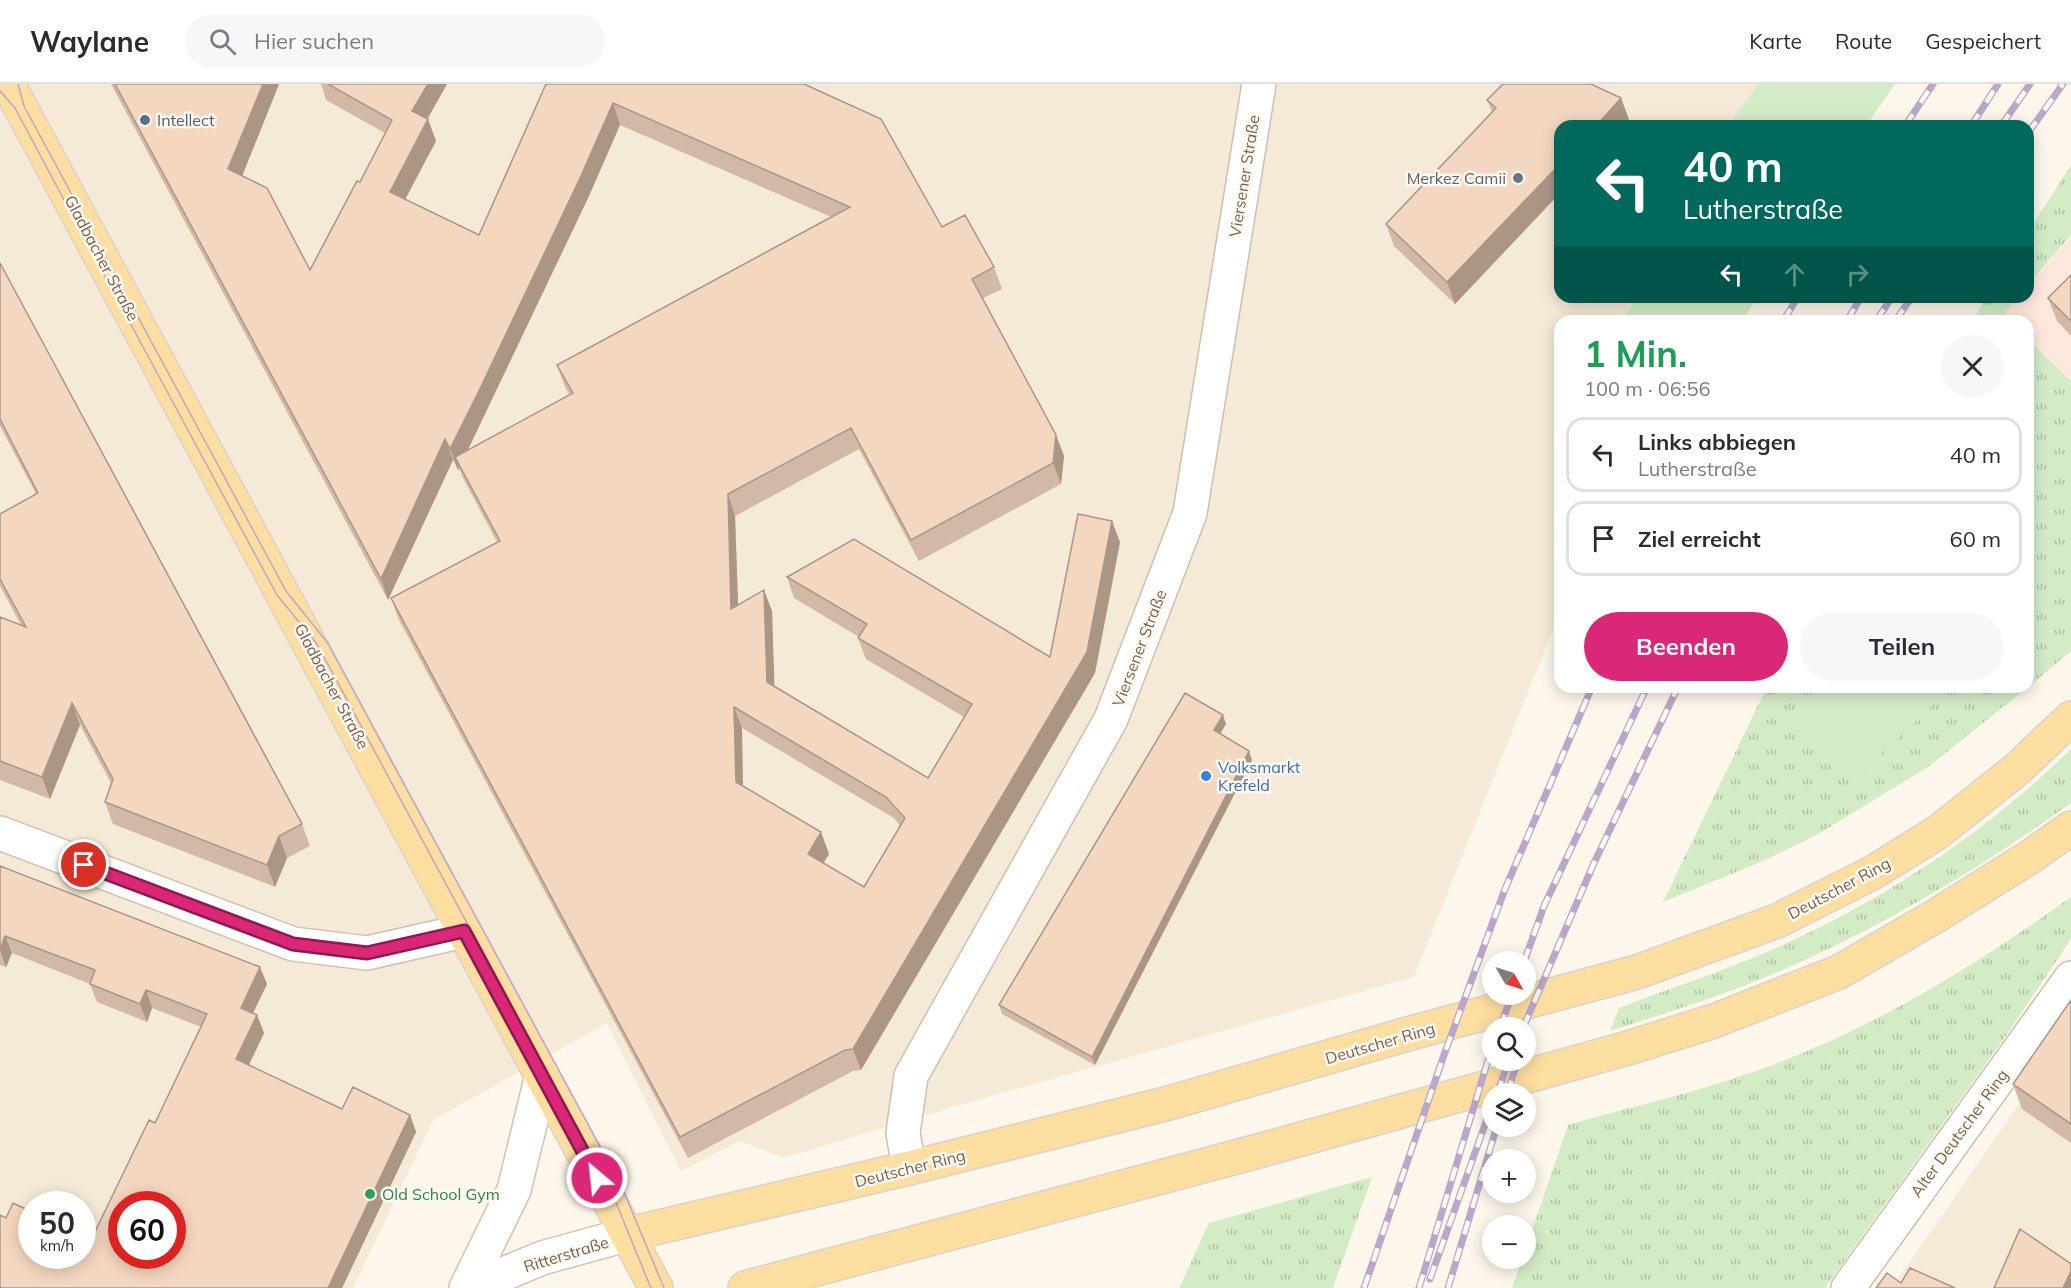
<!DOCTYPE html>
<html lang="de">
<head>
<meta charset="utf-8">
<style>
  body { margin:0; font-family:Mulish,sans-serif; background:#f7f7f7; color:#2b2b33; height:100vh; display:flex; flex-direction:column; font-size:22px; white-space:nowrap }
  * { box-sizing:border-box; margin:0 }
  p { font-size:20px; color:#7c7c81 }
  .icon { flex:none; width:33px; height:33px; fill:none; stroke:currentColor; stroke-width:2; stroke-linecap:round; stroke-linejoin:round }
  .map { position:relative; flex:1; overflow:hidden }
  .sheet { position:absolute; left:1554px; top:231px; width:480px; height:378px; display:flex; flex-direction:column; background:#fff; border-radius:18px; box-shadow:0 3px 15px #0003 }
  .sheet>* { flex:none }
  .top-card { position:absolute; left:1554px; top:36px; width:480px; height:183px; border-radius:18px; box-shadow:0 3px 15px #0003; background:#00695c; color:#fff; overflow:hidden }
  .needle { width:39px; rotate:129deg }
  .buttons { position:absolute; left:1482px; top:867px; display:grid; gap:12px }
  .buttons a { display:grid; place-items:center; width:54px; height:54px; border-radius:50%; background:#fff; box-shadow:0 3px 15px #0003; font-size:30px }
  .speed { position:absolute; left:18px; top:1107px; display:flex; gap:12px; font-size:30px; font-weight:700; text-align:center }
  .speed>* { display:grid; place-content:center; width:78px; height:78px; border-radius:50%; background:#fff; box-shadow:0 3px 15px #0003; line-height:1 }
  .speed small { font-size:15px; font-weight:400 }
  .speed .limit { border:9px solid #d22; background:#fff; color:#111 }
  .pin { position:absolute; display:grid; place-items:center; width:51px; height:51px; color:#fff; margin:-26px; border:3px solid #fff; border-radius:50%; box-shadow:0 2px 6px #0007 }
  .me { position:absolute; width:66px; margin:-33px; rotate:332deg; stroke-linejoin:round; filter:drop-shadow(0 0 4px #0008) }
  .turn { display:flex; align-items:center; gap:21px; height:126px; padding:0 30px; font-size:27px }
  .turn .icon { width:78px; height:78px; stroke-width:2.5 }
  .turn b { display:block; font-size:42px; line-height:51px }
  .lanes { display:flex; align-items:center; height:57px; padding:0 30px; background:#0003; justify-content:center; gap:30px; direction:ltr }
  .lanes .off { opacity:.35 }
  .round { display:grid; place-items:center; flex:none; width:63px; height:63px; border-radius:32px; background:#f7f7f7 }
  .overview { display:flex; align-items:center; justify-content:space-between; height:102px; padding:0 30px }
  h1 { font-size:36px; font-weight:700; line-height:45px; color:#1e9e55 }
  .action { display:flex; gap:12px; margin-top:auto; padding:12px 30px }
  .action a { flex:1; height:69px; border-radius:36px; background:#db2777; color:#fff; font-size:24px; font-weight:700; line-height:69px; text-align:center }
  .action a+a { background:#f7f7f7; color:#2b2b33 }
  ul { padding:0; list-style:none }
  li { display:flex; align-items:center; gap:18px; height:75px; margin:0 12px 9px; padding:0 18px; border:3px solid #e1e1e2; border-radius:18px }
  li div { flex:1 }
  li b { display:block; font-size:22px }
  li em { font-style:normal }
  header { display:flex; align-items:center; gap:36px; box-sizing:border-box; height:84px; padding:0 30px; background:#fff; border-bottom:2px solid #e1e1e2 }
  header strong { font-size:28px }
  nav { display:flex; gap:33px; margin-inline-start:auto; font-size:21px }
  .search { width:420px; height:54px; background:#f7f7f7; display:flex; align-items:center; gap:15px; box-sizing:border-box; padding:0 21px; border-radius:33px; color:#7c7c81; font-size:22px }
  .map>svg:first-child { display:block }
  .residential { fill:#f5e9d7; fill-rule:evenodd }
  .commercial { fill:#fee8dd }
  .grass { fill:url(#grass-tufts) }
  .park { fill:#d4ecc6 }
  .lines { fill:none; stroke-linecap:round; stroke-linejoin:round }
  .minor-casing { stroke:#d1bfae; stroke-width:36 }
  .secondary-casing { stroke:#d6c1ad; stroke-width:36 }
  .primary-casing { stroke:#dad2cd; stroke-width:36 }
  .minor { stroke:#fff; stroke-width:33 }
  .secondary { stroke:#fff; stroke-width:33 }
  .primary { stroke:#fddea1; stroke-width:33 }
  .tram { stroke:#baa6c9; stroke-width:1.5 }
  .rail-casing { stroke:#baa6c9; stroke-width:7 }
  .rail { stroke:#fffaf1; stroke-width:4.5; stroke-dasharray:14; stroke-linecap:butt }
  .wall { fill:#d2b9a5; fill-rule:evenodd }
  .shaded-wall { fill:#ab9686 }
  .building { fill:#f4d7c0; stroke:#ab9686; stroke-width:1.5; fill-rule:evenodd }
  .route-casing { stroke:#8e194d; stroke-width:15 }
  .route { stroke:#db2777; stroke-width:10 }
  .service-dot { fill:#5c6f8a; stroke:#fffaf1; stroke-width:2 }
  .worship-dot { fill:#6b7280; stroke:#fffaf1; stroke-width:2 }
  .shop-dot { fill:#3f7fe0; stroke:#fffaf1; stroke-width:2 }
  .leisure-dot { fill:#2e9e5b; stroke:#fffaf1; stroke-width:2 }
  .labels { text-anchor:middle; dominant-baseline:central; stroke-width:5; stroke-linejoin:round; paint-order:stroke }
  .service-label { font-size:16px; fill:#4e5e75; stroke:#fffaf1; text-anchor:start }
  .street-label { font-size:16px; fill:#7a5e4b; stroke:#fffaf1 }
  .worship-label { font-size:16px; fill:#5b616d; stroke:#fffaf1; text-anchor:end }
  .shop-label { font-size:16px; fill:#366cbe; stroke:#fffaf1; text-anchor:start }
  .leisure-label { font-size:16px; fill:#27864d; stroke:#fffaf1; text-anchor:start }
</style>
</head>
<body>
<header>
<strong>Waylane</strong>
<div class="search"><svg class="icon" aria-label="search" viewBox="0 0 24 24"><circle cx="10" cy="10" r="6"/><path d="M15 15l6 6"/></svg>Hier suchen</div>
<nav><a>Karte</a><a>Route</a><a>Gespeichert</a></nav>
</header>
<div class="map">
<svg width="2071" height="1204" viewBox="0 0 2071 1204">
  <defs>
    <pattern id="grass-tufts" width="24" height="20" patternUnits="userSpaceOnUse" patternTransform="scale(1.5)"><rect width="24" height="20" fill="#d4ecc6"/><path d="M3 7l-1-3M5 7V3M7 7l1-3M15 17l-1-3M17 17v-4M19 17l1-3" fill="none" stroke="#b1c2a3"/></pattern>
  </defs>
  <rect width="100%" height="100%" fill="#fdf6ea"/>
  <path class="residential" d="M0,0H1758L1728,42H1560V213H1636L1619,237H1560V532L1554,543L1414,893L967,1019L783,1074L740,1057L681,1087L607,939L433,1036L353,1204H0ZM32,1120H82V1172H32ZM122,1120H172V1172H122Z
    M2071,945V1204H1892Z"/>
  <path class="commercial" d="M2071,152V296L2028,254V237H2011L2004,230L2019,213H2028V203Z"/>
  <path class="grass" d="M2071,81V151L2028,201V148Z
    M1987,213H2018L2004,230L2010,237H1972Z
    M2028,255L2071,297V567L2028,603Z
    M1767,603H2028L1928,683L1818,750L1763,777L1663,818Z
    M2071,665V719C1982,783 1887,840 1787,884C1729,910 1669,928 1610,947L1619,924C1657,909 1697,896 1735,881C1859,833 1976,758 2071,665Z
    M2071,813V855L2005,953L1825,1204H1512L1522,1175L1526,1174V1164L1568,1041C1626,1024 1686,1011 1744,991C1862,952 1970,885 2071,813Z
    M1372,1093L1333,1204H1179L1209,1139Z"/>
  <path class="park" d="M1758,0H1895L1866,42H1728Z
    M1637,213H1757L1742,237H1620Z
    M1832,603H1952L1852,697L1796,637Z"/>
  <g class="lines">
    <defs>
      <path id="minor" d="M0,749L293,860L367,869L464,847
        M909,1084L903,1049L911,992L1111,635L1190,429L1259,0
        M1848,1204L2071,894"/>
      <path id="secondary" d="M466,1204L514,1106L542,991
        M470,1204L542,1174L629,1150"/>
      <path id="primary" d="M8,0L656,1204
        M629,1150L909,1084L1169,1019L1411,949L1637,888L1777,837L1872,789L1938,748L2016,686L2071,634
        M745,1204L1251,1069L1628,964L1714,937L1839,888L1934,833L2030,773L2071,744"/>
    </defs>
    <use href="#minor" class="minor-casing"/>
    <use href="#secondary" class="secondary-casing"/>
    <use href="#primary" class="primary-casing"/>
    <use href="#minor" class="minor"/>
    <use href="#secondary" class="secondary"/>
    <use href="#primary" class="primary"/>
    <path class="tram" d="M18,0L24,22L286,507L327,558L621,1101L664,1204
      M0,7L15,24L109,200
      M129,237L277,511L317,560L612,1109L651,1204"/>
    <defs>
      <path id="rail" d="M1905,42L1933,0
        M1971,42L1998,0
        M2001,42L2030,0
        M2028,49L2063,0
        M1783,237L1798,213
        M1847,237L1861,213
        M1876,237L1892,213
        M1895,237L1912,213
        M1524,878L1544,822L1647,603
        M1500,944L1512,910
        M1523,944L1594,779L1678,603
        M1497,1010L1509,976
        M1507,1010L1517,979
        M1430,1195L1492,1021
        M1364,1204L1444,971L1505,805L1592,603
        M1419,1204L1492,963
        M1448,1204L1497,1042"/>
    </defs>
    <use href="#rail" class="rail-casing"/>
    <use href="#rail" class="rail"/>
  </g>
  <path class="wall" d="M111,0H279L242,92L310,186L360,98L385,49L326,16L321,0H447L427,35L436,57L405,115L479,151L546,0H804L942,143L994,183L1002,205L983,214L1064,372L1061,400L919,477L859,365L735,432L738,521L772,527L774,602L928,694L964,633L866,575L858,554L859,553L794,514L787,493L1050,573L1120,458L1095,589L861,986L853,987L688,1074L399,536L391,514L497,458L463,394L459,384L458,386L453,376L388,516ZM620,41L831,133L557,281L565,303L570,311L468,366L588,114ZM742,644L894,734L900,742L864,803L823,779L829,770L743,702Z
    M1621,14L1629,36L1560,42V109L1455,220L1394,162L1386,140L1492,28L1487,16Z
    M0,179L302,740L310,762L287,774L275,803L113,740L105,718L111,699L80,641L50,715L0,696V533L21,541L0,502V430L36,410L0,342Z
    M2071,191V252L2057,237L2048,214Z
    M1226,640L1220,650L1252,676L1095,981L1002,930L999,921Z
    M0,782L267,900L253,929L257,931L264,949L249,981L342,1025L410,1031L416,1048L342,1204H0L6,1134L91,1156L155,1039L201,943L152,924L147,938L97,918L90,900L12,869L6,883L0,881Z
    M2071,916V1059L2022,1025L2013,1000Z"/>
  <path class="shaded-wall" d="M263,0H279L236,107L228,85Z
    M428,0H447L420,48L412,27Z
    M1621,14L1629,36L1624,42H1596Z
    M613,19L620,41L588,114L460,382L455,373L459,384L458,386L450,365Z
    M428,35L436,57L398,129L390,108Z
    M1558,82L1560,87V109L1455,220L1447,198Z
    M1056,351L1064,372L1061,400L1053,379Z
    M445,355L453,376L388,516L381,495Z
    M728,410L735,432L739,546L731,525Z
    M1112,437L1120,458L1095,589L861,986L853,965L1087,568Z
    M764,506L772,527L775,619L767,598Z
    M72,619L80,641L50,715L42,693Z
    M734,623L742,644L743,719L736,698Z
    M1223,631L1226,640L1217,655L1214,646Z
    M1249,667L1252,676L1095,981L1092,973Z
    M821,748L829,770L816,791L808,770Z
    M279,752L287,774L275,803L267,781Z
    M5,852L12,869L6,883L0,866Z
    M260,883L267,900L247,941L241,924Z
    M146,906L152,924L147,938L140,920Z
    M257,931L264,949L243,993L236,975Z
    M410,1031L416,1048L342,1204H328Z
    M2071,1187V1204H2063Z"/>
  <path class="building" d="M115,0H263L228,85L267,104L310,186L357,97L360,98L392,36L328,0H428L412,27L428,35L390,108L479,151L546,0H804L881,35L942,143L965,131L994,183L972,195L1056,351L1053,379L911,456L851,344L728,410L731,525L764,506L767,598L928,694L972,620L858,554L867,540L787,493L854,455L1050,573L1078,430L1112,437L1087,568L853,965L845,966L680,1053L391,514L500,457L455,373L573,309L557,281L850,123L613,19L581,92L478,309L450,365L445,355L381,495ZM734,623L886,713L905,734L864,803L808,770L821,748L736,698Z
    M1503,0H1591L1621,14L1596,42H1560V84L1558,82L1447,198L1386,140L1496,24L1487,16Z
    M0,179L302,740L279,752L267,781L105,718L113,695L72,619L42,693L0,677V533L26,543L0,495V430L38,409L0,335Z
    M2071,191V237L2048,214Z
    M1185,609L1223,631L1214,646L1249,667L1092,973L999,921Z
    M0,782L260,883L241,924L257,931L236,975L342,1025L353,1003L410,1031L328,1204H0V1131L6,1134L13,1119L32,1128V1172H82V1152L91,1156L149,1036L155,1039L207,930L146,906L140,920L90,900L95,886L5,852L0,866ZM122,1120H172V1172H122Z
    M2071,916V1040L2013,1000Z
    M2020,1145L2071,1180V1187L2063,1204H1994Z
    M1910,1184L1955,1204H1876L1887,1189L1901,1199Z"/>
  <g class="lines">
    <defs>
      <path id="route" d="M84,781L293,860L367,869L464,847L597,1094"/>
    </defs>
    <use href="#route" class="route-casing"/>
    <use href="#route" class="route"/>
  </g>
  <circle class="service-dot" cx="145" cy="36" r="6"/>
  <circle class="worship-dot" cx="1518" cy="94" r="6"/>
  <circle class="shop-dot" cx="1206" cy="692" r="6"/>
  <circle class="leisure-dot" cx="370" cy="1110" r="6"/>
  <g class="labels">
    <g class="service-label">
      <text x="157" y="36">Intellect</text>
    </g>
    <g class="street-label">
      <text transform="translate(1244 92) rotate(-81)">Viersener Straße</text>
      <text transform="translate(102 174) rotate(62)">Gladbacher Straße</text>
      <text transform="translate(1139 564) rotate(-69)">Viersener Straße</text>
      <text transform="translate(332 602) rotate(62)">Gladbacher Straße</text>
      <text transform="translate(1839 804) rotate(-28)">Deutscher Ring</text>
      <text transform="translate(1380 959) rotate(-16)">Deutscher Ring</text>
      <text transform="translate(1959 1049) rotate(-54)">Alter Deutscher Ring</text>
      <text transform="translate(910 1084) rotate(-14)">Deutscher Ring</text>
      <text transform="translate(566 1170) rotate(-17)">Ritterstraße</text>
    </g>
    <g class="worship-label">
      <text x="1506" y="94">Merkez Camii</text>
    </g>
    <g class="shop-label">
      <text x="1218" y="683">Volksmarkt<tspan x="1218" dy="18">Krefeld</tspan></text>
    </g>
    <g class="leisure-label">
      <text x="382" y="1110">Old School Gym</text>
    </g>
  </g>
</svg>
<div class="buttons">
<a><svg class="needle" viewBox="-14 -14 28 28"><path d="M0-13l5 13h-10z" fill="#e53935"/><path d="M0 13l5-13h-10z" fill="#7c7c81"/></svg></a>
<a><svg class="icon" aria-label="search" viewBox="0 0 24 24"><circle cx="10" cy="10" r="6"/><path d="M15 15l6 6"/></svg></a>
<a><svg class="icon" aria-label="layers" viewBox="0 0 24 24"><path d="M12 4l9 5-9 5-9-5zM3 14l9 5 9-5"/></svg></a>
<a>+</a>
<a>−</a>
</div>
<div class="speed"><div>50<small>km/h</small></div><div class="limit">60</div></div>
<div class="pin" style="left:84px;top:781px;background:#d93025"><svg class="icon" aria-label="arrive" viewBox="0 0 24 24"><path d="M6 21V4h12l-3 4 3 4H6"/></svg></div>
<svg class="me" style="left:597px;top:1094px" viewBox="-20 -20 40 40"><circle r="17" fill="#db2777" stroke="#fff" stroke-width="3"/><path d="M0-11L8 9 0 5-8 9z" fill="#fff"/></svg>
<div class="top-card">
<div class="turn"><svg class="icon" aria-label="left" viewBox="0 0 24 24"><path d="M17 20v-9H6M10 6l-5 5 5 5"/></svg><div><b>40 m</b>Lutherstraße</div></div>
<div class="lanes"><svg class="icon" aria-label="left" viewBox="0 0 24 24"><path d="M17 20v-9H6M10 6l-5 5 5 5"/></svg><svg class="icon off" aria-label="ahead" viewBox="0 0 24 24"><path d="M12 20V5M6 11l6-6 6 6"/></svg><svg class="icon off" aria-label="right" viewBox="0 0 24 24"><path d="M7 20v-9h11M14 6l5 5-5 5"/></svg></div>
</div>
<section class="sheet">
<div class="overview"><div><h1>1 Min.</h1><p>100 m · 06:56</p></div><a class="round"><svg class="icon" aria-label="close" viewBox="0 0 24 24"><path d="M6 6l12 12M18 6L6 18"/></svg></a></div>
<ul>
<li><svg class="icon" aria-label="left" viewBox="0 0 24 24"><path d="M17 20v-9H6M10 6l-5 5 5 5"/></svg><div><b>Links abbiegen</b><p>Lutherstraße</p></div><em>40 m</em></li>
<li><svg class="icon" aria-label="arrive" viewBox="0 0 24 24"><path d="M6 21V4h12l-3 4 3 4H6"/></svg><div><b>Ziel erreicht</b></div><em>60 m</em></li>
</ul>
<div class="action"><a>Beenden</a><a>Teilen</a></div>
</section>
</div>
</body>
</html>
